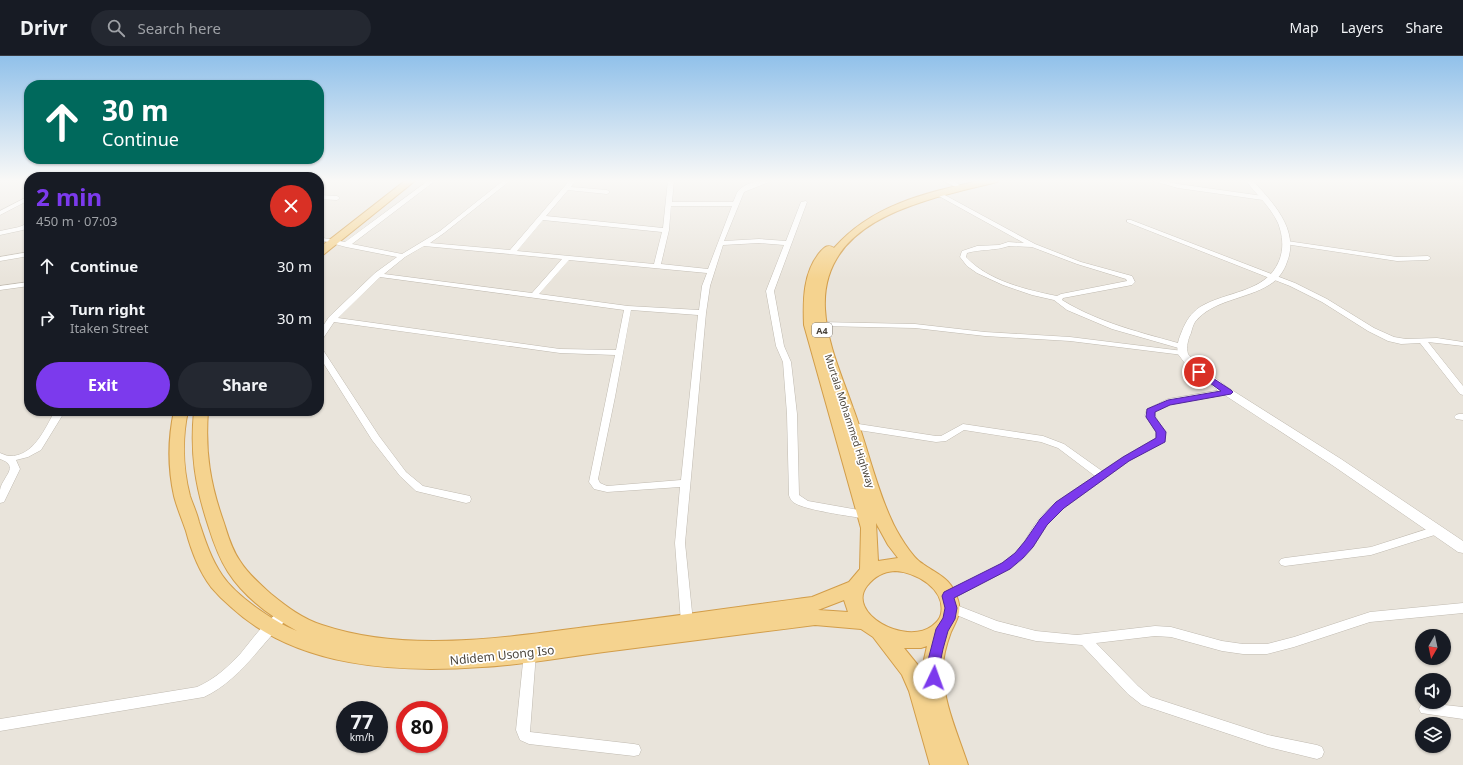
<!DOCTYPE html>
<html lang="en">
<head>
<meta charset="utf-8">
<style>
  body { margin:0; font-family:"Noto Sans",sans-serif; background:#242831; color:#f1f3f6; height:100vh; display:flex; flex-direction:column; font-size:15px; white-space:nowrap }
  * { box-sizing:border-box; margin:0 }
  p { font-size:13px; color:#9ea1a6 }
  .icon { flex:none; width:22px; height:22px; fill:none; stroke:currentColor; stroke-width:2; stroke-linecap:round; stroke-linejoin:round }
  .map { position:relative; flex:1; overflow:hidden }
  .side { position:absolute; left:24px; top:116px; width:300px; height:244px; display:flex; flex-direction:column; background:#171b24; border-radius:16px; box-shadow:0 1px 3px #0004 }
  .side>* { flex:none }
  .banner { position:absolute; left:24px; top:24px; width:300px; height:84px; border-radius:16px; box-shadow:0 1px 3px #0004; background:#00695c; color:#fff; overflow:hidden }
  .needle { width:26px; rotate:189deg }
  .fabs { position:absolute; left:1415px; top:573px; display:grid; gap:8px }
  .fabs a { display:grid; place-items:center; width:36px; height:36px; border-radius:50%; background:#171b24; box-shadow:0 1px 3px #0004; font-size:20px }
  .speed { position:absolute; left:336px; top:645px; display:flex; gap:8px; font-size:20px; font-weight:700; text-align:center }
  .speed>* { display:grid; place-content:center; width:52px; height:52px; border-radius:50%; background:#171b24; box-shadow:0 1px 3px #0004; line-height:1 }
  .speed small { font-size:10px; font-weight:400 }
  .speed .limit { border:6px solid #d22; background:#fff; color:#111 }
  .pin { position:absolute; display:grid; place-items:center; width:34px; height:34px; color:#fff; margin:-17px; border:2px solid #fff; border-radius:50%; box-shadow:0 1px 4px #0007 }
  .me { position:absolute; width:44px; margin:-22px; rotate:3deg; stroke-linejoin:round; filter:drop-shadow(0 0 3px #0008) }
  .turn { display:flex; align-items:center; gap:14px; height:84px; padding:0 12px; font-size:18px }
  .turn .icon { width:52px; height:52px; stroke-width:2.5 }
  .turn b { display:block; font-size:28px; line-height:34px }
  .round { display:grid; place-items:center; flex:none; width:42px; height:42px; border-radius:21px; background:#242831 }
  .head { display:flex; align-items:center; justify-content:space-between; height:68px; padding:0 12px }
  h1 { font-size:24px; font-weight:700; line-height:30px; color:#7c3aed }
  .action { display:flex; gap:8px; margin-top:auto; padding:8px 12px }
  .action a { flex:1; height:46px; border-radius:24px; background:#7c3aed; color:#fff; font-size:16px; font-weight:700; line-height:46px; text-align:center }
  .action a+a { background:#242831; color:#f1f3f6 }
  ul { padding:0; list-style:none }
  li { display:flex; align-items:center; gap:12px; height:52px; padding:0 12px }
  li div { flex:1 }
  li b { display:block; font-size:15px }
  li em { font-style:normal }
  header { display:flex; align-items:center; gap:24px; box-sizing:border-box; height:56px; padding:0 20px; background:#171b24; border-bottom:1px solid #363941 }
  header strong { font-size:19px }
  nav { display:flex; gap:22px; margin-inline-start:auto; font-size:14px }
  .search { width:280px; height:36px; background:#242831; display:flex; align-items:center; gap:10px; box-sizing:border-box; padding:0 14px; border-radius:22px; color:#9ea1a6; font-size:15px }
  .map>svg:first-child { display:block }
  .residential { fill:#e9e4db; fill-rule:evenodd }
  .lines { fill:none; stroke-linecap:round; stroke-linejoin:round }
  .minor-casing { stroke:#c0bab0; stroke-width:1 }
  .tertiary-casing { stroke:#c0bab0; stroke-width:1 }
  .trunk-casing { stroke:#d29d49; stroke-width:2 }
  .minor { fill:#fff; fill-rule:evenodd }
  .tertiary { fill:#fff; fill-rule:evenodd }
  .trunk { fill:#f5d38f; fill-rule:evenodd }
  .route { fill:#7c3aed; stroke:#51269a }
  .labels { text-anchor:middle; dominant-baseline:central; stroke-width:3.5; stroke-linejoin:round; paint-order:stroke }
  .shield { fill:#fff; stroke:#807b75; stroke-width:1 }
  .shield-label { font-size:9px; font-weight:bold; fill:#49433a }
  .street-label { font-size:10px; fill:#49433a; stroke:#fff }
  .near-street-label { font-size:12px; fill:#49433a; stroke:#fff }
</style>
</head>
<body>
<header>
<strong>Drivr</strong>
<div class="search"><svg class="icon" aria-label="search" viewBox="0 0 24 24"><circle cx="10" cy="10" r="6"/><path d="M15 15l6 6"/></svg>Search here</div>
<nav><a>Map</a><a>Layers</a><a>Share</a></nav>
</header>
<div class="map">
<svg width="1463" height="709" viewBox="0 0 1463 709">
  <rect width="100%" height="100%" fill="#f5f2ed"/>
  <path class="residential" d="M0,124H29V355H319V124H1463V709H0ZM1422,580H1444V602H1422ZM1422,624H1444V646H1422ZM345,654H379V688H345ZM405,654H439V688H405ZM1422,668H1444V690H1422Z"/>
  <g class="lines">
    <defs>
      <path id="minor" d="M429,124H436L352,188L402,198L440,175L504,124H511L444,177L430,187L510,194L570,124H576L571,131L607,134L610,136L607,138L568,134L546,160L663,172L668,124H674L672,146H733C735,143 736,137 739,134C746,126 764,124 774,124L744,136L724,185L759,183L786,185L801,146L806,145L807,146L774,235L784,290L791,306L797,358L799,439L808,445L870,456L871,459L870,462L866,463C852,460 800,454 792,445C791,444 789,440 789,439L787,358L783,306L776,290L766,235L784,189L759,187L723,189L710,230L706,257L685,487L693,566L691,569L687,571L683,569L681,566L675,487L680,431L607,436L594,433L589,426L615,299L560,297L334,266L322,284H319V276L329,261L375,217L397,201L346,191L320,184L323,182L345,186ZM671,150H732L708,213L661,208L669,174ZM543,164L662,176L654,208L517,195ZM424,190L562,203L532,237L384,218L405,201ZM569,204L707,217L702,230L699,254L628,250L539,238ZM380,221L624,254L616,294L560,293L338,262ZM631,254L698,259L681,424L607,430L600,427L598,423L615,341Z
        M1150,124H1161L1178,128L1263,140L1266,142L1263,144L1178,132Z
        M937,137H941L1035,188L1081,206L1132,220L1135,226L1132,229L1063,242L1062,244C1099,267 1143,277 1185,289L1186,291L1182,293L1112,273L1067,254L1054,244L1032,239L1003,229L977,217L967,210L960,201L962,195L977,190L999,189L1008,186L1024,187L937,139ZM1009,190L1032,191L1077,208L1126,223L1127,225L1061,238L1057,240C1027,234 988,225 966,201L967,197C981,193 995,195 1009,190Z
        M319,139L337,140L340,142L337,144L319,143Z
        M29,140V144L0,159V155Z
        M1127,164H1131L1295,227L1327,243L1374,272L1394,281L1406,283L1437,282L1463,286V290L1428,286L1463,330V339L1460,338L1420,287L1401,288L1388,285L1368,275L1322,246L1290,230L1127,166Z
        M29,167V171L23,174L0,179V175L19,171Z
        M1287,185L1397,201L1428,200L1431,202L1428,204L1397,205L1285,188V186Z
        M29,196V200L0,205V201Z
        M29,226V230L0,234V230Z
        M818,266L915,268L985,276L1070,281L1183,295L1187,297L1183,299L1070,285L985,280L915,272L821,270H818L817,268Z
        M319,292L323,294L379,380L406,416L423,430L470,440L471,443L470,446L466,447L416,435L400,420L372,384L319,300Z
        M1228,333L1232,336L1231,338L1170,348L1155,356C1155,367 1169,374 1164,385L1129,405L1064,452L1047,469L1033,491L1023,503L1010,513L948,545L944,543L942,540L944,537C967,525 994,515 1014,498C1025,488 1030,474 1039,463C1054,445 1076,433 1095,420L1058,392L1041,386L964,374L946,385L936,386L852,373L847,370L852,367L936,380H941L963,368L1043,380L1064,388L1102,415L1123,401L1156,382V376L1145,359L1147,353L1168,343Z
        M55,355H65L41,394L28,401L16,404L20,413L4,446L0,447C0,443 0,438 0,434C2,421 21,410 0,403V397C3,398 7,400 9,400C34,401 45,372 55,355Z
        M1459,358H1463V364L1456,363L1454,361L1456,359Z
        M1437,470L1441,471L1442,474L1441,477L1371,499L1285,510L1281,509L1279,506L1281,503L1285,502L1371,491Z
        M951,547L997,565L1036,575L1077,579L1155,570L1171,571L1222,585L1243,588H1267L1294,581L1370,556L1463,547V557L1370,566L1294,591L1267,598H1243L1222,595L1171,581L1155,580L1096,587L1138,630L1151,641L1268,679L1317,689L1322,691L1324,696L1322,701L1317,703L1268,691L1142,649L1128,638L1082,589L1036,585L995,575L947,555L945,552L947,549Z
        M284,554L288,556L290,559L288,562C260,589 240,624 204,641L0,675V663L197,631C215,623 228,611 241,597C251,585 269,559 284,554Z
        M530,592L534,593L536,597L530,676L634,688L639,689L641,694L639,699L634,700L529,688L520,684L516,674L524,597L526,593Z
        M1426,647L1463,651V663L1421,657L1419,653L1421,649Z"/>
      <path id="tertiary" d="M941,124H950L960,129L956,131Z
        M1245,124H1252C1272,145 1300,174 1287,206C1284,215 1278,224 1269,229C1247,243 1212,244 1195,266C1193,269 1192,273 1191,277C1188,283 1186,291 1188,298L1194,305L1227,331L1341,403L1463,485V497L1458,496L1332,409L1220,336L1187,310L1178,298C1176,290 1179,282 1182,275C1186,265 1191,257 1200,251C1226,235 1266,237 1279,205C1284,193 1283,180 1278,167C1270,150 1256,138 1245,124Z"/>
      <path id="trunk" d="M406,124H416L323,199L319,200V192Z
        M982,124H998L997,126C930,143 820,161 825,253C827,288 842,320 853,352C867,389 875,428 891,463C896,475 912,502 923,508C940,520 951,522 958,544C962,557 956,565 951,576C947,587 943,600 943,611C942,645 958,678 968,709H930L909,635L902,619L873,581L861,573L815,569C745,578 674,587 604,596C564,601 523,609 482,611C397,617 297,612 231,551C224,545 217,538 211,531C199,515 191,494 186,475C182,463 177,452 174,440C168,413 168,382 174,355H188C182,382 183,413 190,440C193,449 197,457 199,466C205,484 211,503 222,519C236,540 274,566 297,575C271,561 244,541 228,516C219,502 213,485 208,469C195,429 190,397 194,355H208C205,396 210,428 224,467C228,480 232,494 240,505C248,518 260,528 271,538C287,551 303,563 322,569C405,597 502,582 586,571C662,562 737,551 812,541L849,526L860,513L861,472L804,269C803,244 803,215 821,195C825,191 828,188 834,192C873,148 926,137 982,124ZM876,467L888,489L898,502L878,505ZM895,515C916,516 946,533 941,558C940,563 936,567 932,570C905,590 846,557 867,530C875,520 883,516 895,515ZM844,544L848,556L818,554ZM927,590L923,608V622L917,608L904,592H921Z"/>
    </defs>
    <use href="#minor" class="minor-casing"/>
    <use href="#tertiary" class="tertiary-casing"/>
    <use href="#trunk" class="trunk-casing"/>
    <use href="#minor" class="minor"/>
    <use href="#tertiary" class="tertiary"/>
    <use href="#trunk" class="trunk"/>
  </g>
  <linearGradient id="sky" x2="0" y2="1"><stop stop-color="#91c1ea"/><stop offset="0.56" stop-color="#faf9f7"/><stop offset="1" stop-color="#faf9f7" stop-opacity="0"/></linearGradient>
  <rect width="1463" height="223" fill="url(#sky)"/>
  <path class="route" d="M1199,313L1231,334L1233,336L1231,338L1170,349L1155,356V361L1166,376L1165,386L1129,405L1064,452L1047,469L1033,491L1023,502L1010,513L954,542L957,552L955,563L948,575L943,593L939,612L940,622L938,626L934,628L929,626L926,612L936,573L943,562L945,552L942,540L944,536L1002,507L1015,497L1025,485L1040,463L1056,446L1123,401L1156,382V376L1146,361L1147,353L1168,344L1221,335L1196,317L1195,316Z"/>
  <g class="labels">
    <rect class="shield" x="812" y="267" width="20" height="14" rx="3"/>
    <g class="shield-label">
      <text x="822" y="274">A4</text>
    </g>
    <g class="street-label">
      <text transform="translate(850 365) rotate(72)">Murtala Mohammed Highway</text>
    </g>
    <g class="near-street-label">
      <text transform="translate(502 599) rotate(-6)">Ndidem Usong Iso</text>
    </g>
  </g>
</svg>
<div class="fabs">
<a><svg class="needle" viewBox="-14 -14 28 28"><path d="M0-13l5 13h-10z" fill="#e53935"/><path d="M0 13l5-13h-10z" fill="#9ea1a6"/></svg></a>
<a><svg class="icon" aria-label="sound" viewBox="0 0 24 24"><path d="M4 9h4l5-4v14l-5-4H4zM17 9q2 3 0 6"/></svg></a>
<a><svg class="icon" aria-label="layers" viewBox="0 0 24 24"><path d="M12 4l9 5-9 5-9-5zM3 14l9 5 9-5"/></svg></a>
</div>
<div class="speed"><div>77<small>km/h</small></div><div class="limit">80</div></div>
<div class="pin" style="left:1199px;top:316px;background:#d93025"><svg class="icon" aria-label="arrive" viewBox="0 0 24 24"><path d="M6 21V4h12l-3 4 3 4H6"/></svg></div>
<svg class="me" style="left:934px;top:622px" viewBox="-20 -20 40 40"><circle r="19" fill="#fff"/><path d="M0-13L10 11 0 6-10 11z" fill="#7c3aed"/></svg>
<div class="banner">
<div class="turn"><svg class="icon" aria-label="ahead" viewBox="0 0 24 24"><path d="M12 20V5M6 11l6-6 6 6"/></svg><div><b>30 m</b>Continue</div></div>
</div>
<section class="side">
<div class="head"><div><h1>2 min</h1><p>450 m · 07:03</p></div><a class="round" style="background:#d93025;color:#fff"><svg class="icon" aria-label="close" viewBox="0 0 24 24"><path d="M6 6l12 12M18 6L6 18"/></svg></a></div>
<ul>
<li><svg class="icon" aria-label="ahead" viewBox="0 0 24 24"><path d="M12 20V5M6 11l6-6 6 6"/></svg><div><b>Continue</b></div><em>30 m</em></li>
<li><svg class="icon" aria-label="right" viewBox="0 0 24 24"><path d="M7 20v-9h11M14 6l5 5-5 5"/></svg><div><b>Turn right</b><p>Itaken Street</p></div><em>30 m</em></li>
</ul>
<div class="action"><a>Exit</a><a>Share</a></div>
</section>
</div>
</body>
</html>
